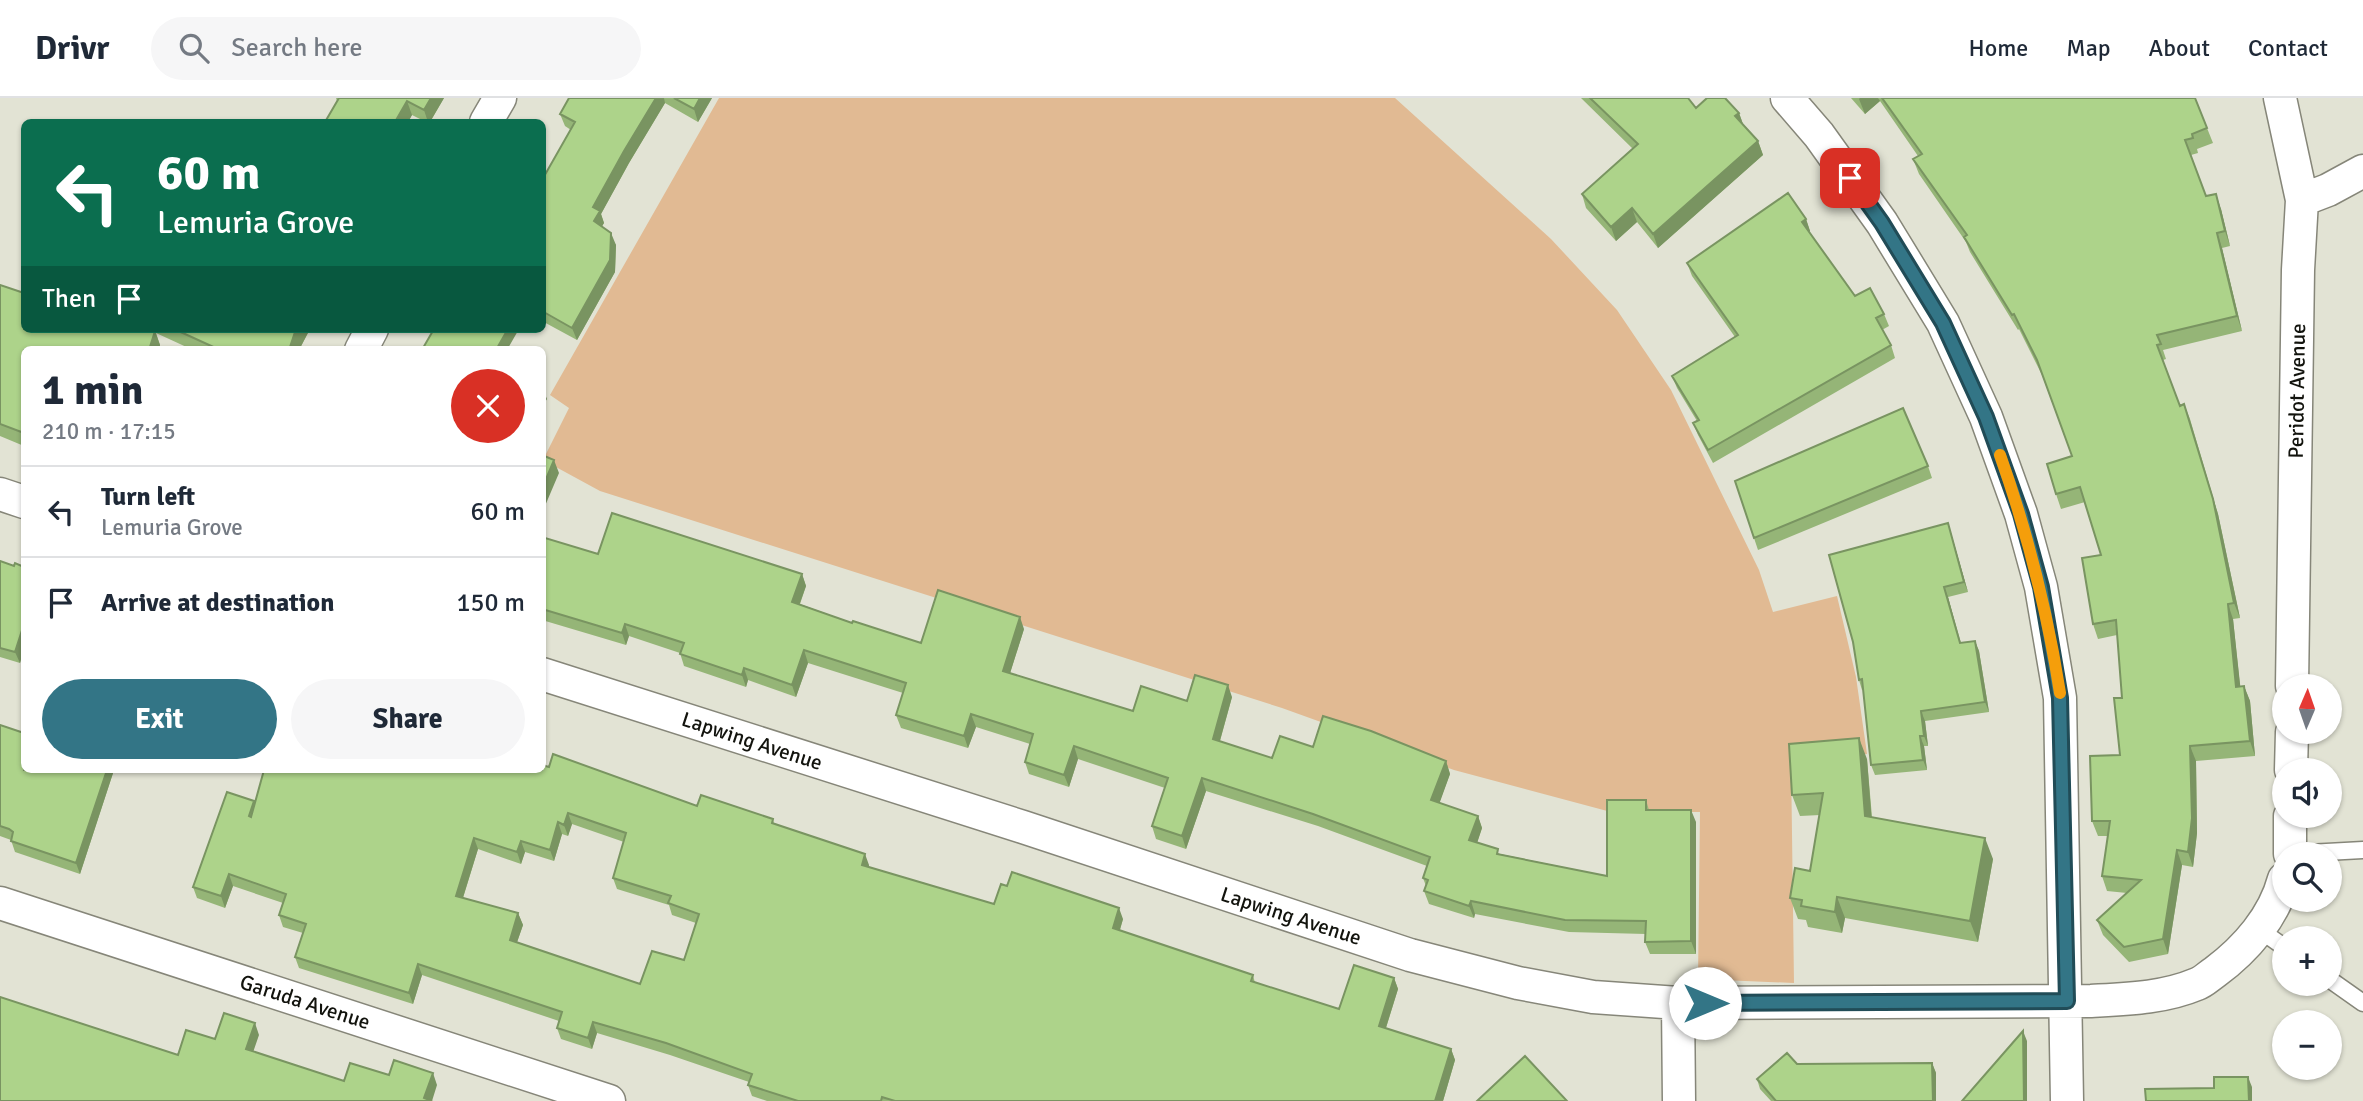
<!DOCTYPE html>
<html lang="en">
<head>
<meta charset="utf-8">
<style>
  body { margin:0; font-family:Signika,sans-serif; background:#f6f6f7; color:#1f2937; height:100vh; display:flex; flex-direction:column; font-size:26px; white-space:nowrap }
  * { box-sizing:border-box; margin:0 }
  p { font-size:23px; color:#747a83 }
  .icon { flex:none; width:38px; height:38px; fill:none; stroke:currentColor; stroke-width:2; stroke-linecap:round; stroke-linejoin:round }
  .map { position:relative; flex:1; overflow:hidden }
  .side { position:absolute; left:21px; top:248px; width:525px; height:427px; display:flex; flex-direction:column; background:#fff; border-radius:10px; box-shadow:0 2px 5px #0004 }
  .side>* { flex:none }
  .banner { position:absolute; left:21px; top:21px; width:525px; height:214px; border-radius:10px; box-shadow:0 2px 5px #0004; background:#0b6e4f; color:#fff; overflow:hidden }
  .needle { width:46px; rotate:2deg }
  .fabs { position:absolute; left:2272px; top:576px; display:grid; gap:14px }
  .fabs a { display:grid; place-items:center; width:70px; height:70px; border-radius:50%; background:#fff; box-shadow:0 2px 5px #0004; font-size:35px }
  .pin { position:absolute; display:grid; place-items:center; width:60px; height:60px; color:#fff; margin:-30px; border-radius:14px; box-shadow:0 4px 10px #0006 }
  .me { position:absolute; width:77px; margin:-38px; rotate:90deg; stroke-linejoin:round; filter:drop-shadow(0 0 5px #0008) }
  .turn { display:flex; align-items:center; gap:24px; height:147px; padding:0 21px; font-size:32px }
  .turn .icon { width:91px; height:91px; stroke-width:2.5 }
  .turn b { display:block; font-size:49px; line-height:60px }
  .then { display:flex; align-items:center; height:66px; padding:0 21px; background:#0003; gap:14px; font-size:26px }
  .round { display:grid; place-items:center; flex:none; width:74px; height:74px; border-radius:37px; background:#f6f6f7 }
  .headline { display:flex; align-items:center; justify-content:space-between; height:119px; padding:0 21px }
  h1 { font-size:42px; font-weight:700; line-height:52px }
  .action { display:flex; gap:14px; margin-top:auto; padding:14px 21px }
  .action a { flex:1; height:80px; border-radius:42px; background:#337586; color:#fff; font-size:28px; font-weight:700; line-height:80px; text-align:center }
  .action a+a { background:#f6f6f7; color:#1f2937 }
  ul { padding:0; list-style:none }
  li { display:flex; align-items:center; gap:21px; height:91px; padding:0 21px; border-top:2px solid #e0e1e3 }
  li div { flex:1 }
  li b { display:block; font-size:26px }
  li em { font-style:normal }
  header { display:flex; align-items:center; gap:42px; box-sizing:border-box; height:98px; padding:0 35px; background:#fff; border-bottom:2px solid #e0e1e3 }
  header strong { font-size:33px }
  nav { display:flex; gap:38px; margin-inline-start:auto; font-size:24px }
  .search { width:490px; height:63px; background:#f6f6f7; display:flex; align-items:center; gap:18px; box-sizing:border-box; padding:0 24px; border-radius:38px; color:#747a83; font-size:26px }
  .map>svg:first-child { display:block }
  .green { fill:#e1ba93 }
  .lines { fill:none; stroke-linecap:round; stroke-linejoin:round }
  .lane-casing { stroke:#868679; stroke-width:19 }
  .street-casing { stroke:#868679; stroke-width:35 }
  .lane { stroke:#fff; stroke-width:16 }
  .street { stroke:#fff; stroke-width:32 }
  .wall { fill:#95b577; fill-rule:evenodd }
  .shaded-wall { fill:#799461 }
  .building { fill:#add38a; stroke:#799461; stroke-width:2; fill-rule:evenodd }
  .route-casing { stroke:#214c57; stroke-width:18 }
  .route { stroke:#337586; stroke-width:12 }
  .slow { stroke:#f59e0b; stroke-width:12 }
  .labels { text-anchor:middle; dominant-baseline:central; stroke-width:5; stroke-linejoin:round; paint-order:stroke }
  .street-label { font-size:21px; fill:#12130d; stroke:#fff }
</style>
</head>
<body>
<header>
<strong>Drivr</strong>
<div class="search"><svg class="icon" aria-label="search" viewBox="0 0 24 24"><circle cx="10" cy="10" r="6"/><path d="M15 15l6 6"/></svg>Search here</div>
<nav><a>Home</a><a>Map</a><a>About</a><a>Contact</a></nav>
</header>
<div class="map">
<svg width="2363" height="1003" viewBox="0 0 2363 1003">
  <rect width="100%" height="100%" fill="#e2e3d4"/>
  <path class="green" d="M719,0H1395L1551,141L1617,212L1671,292L1759,472L1773,514L1837,498L1856,579L1867,656L1791,661L1794,885L1698,881L1700,714H1611L1454,672L1282,610L600,393L543,362L569,310L550,297Z"/>
  <g class="lines">
    <defs>
      <path id="lane" d="M2290,756L2363,752
        M2260,832L2284,849
        M2329,881L2363,905"/>
      <path id="street" d="M1787,0L1819,37L1882,125L1943,225L1986,319L2021,416L2041,489L2060,600L2067,1003
        M2280,0L2302,102L2298,172L2292,588
        M486,24L500,0
        M2302,102L2328,92L2363,73
        M361,252L372,231
        M0,396L24,404
        M542,576L1023,729L1410,857L1518,885L1593,899L1678,905L2091,903C2127,901 2164,900 2197,886C2203,884 2209,878 2215,874C2246,851 2274,819 2284,781
        M2291,672L2292,634
        M2290,756V718
        M0,805L609,1003
        M1678,905L1679,1003"/>
    </defs>
    <use href="#lane" class="lane-casing"/>
    <use href="#street" class="street-casing"/>
    <use href="#lane" class="lane"/>
    <use href="#street" class="street"/>
  </g>
  <path class="wall" d="M336,0H444L430,24H426L412,17L408,24H325L337,3Z
    M569,0H712L698,24L665,5L629,65L601,116L604,125L602,128L616,147L615,174L577,242L542,223V82L571,32L565,28L560,16Z
    M1581,0H1688L1696,10L1739,15L1743,26L1758,43L1763,57L1658,150L1637,124L1616,143L1586,110L1582,96L1633,51Z
    M1851,0H2195L2213,45L2197,51L2198,55L2191,57L2206,98L2221,111L2230,148L2222,150L2242,233L2163,252L2166,261L2163,262L2180,308L2184,306L2190,321L2218,416L2240,520L2233,521L2240,588H2244L2250,603L2255,658L2196,663L2197,735L2193,769L2182,767L2168,856L2129,864L2103,837L2097,822L2127,795L2107,793L2102,778L2108,738H2098L2092,723L2120,657L2122,600L2117,537L2098,541L2093,526L2101,457L2085,404L2061,411L2056,396L2072,358L2042,277L2019,231L2018,232L1970,154L1966,144L1919,76L1913,61L1918,58L1880,3L1865,16Z
    M1806,121L1810,133L1809,134L1855,198L1884,216L1889,228L1882,232L1891,247L1895,260L1713,365L1698,337L1693,325L1697,323L1677,290L1672,278L1735,239L1692,178L1687,165Z
    M0,187L24,231L154,233L153,231H310L299,252H193L156,235L160,247L159,252H24V348L0,338Z
    M1928,368L1932,380L1758,452L1735,383Z
    M1948,425L1968,494L1948,499L1961,545L1975,543L1979,553L1989,614L1925,623L1928,648H1924L1927,672L1875,677L1871,667L1863,592H1862L1859,582Z
    M542,439L598,456L802,476L806,488L800,506L852,525L921,545L1024,531L1010,575L1133,613L1187,603L1232,599L1220,643L1272,660L1313,649L1446,663L1450,676L1439,705L1478,718L1482,730L1477,745L1500,756L1607,778L1646,702L1649,712L1696,724V856H1650L1645,844L1646,836L1569,834L1475,816L1474,820L1429,806L1424,793L1426,788L1423,780L1427,768L1318,728L1206,693L1186,751L1156,741L1152,728L1165,690L1078,661L1069,689L1029,676L1025,664L1030,646L976,629L968,650L901,630L896,617L903,595L808,565L796,599L748,582L746,589L684,568L680,555L629,538L626,547L542,522Z
    M0,463L14,468L24,469V550L20,565L0,559Z
    M0,627L24,672H114L80,776L15,754L11,742L0,738Z
    M1867,661L1872,719L1993,761L1978,844L1845,820L1842,835L1808,829L1806,822L1798,821L1790,800L1810,773L1820,717L1800,718L1792,697Z
    M255,705L697,708L773,721L774,726L869,767V769L994,806L1123,821L1120,832L1253,877L1255,885L1339,911L1394,880L1398,891L1386,930L1451,951L1455,962L1443,1003H767L752,998L748,987L749,984L670,957L597,935L592,951L561,941L557,930L559,923L422,877L413,906L299,870L295,859L303,835L283,829L279,817L283,805L233,788L225,810L197,800L193,789ZM572,726L624,744L613,780L617,791L669,807L672,817L696,825L684,862L640,886L517,844L523,827L518,815L463,800L478,751L521,766L525,754L554,763L562,736L568,738Z
    M1932,965L1936,975V1003H1771L1760,991L1757,981L1797,966Z"/>
  <path class="shaded-wall" d="M431,0H444L430,24H428L424,12Z
    M656,0H664L665,5L629,65L601,116L604,125L598,135L594,123L593,109L624,53Z
    M700,0H712L698,24L694,11Z
    M1860,0H1878L1880,3L1865,16L1859,1Z
    M407,3L412,17L408,24H395Z
    M1739,15L1744,29L1735,18Z
    M1758,43L1763,57L1658,150L1653,136Z
    M2216,96L2221,111L2230,148L2225,133Z
    M1632,110L1637,124L1616,143L1611,129Z
    M1806,121L1810,133L1806,136L1802,124Z
    M611,135L616,147L615,174L577,242L572,230Z
    M2217,135L2222,150L2242,233L2237,218Z
    M296,231H310L299,252H289Z
    M508,231H519L507,252H496Z
    M155,233L160,247L159,252H149Z
    M542,289L547,301L542,309Z
    M2184,306L2218,416L2240,520L2234,505Z
    M554,362L559,375L542,415V391Z
    M1948,425L1951,435L1968,494L1964,484Z
    M802,476L806,488L796,516L792,504Z
    M1944,489L1948,499L1963,555L1960,545Z
    M2228,506L2233,521L2242,604L2236,589Z
    M1020,519L1024,531L1007,585L1003,573Z
    M24,526V550L20,565L15,554Z
    M625,526L629,538L626,547L622,535Z
    M1975,543L1979,553L1989,614L1985,604Z
    M804,552L808,565L796,599L792,587Z
    M744,570L748,582L746,589L742,577Z
    M1228,587L1232,599L1217,653L1213,641Z
    M2244,588L2250,603L2255,658L2250,643Z
    M1921,613L1925,623L1928,648L1924,638Z
    M971,616L976,629L968,650L964,638Z
    M1920,638L1924,648L1927,672L1923,662Z
    M1859,640L1867,661L1873,739L1865,718Z
    M1074,648L1078,661L1069,689L1064,677Z
    M2190,648L2196,663L2197,735L2193,769L2188,754Z
    M1446,663L1450,676L1436,715L1431,702Z
    M107,672H114L80,776L76,765Z
    M1202,680L1206,693L1186,751L1182,738Z
    M1691,712L1696,724V856L1691,843Z
    M568,715L572,726L568,738L564,727Z
    M1478,718L1482,730L1474,754L1469,742Z
    M558,724L562,736L554,763L550,752Z
    M474,740L478,751L460,809L456,798Z
    M1985,740L1993,761L1978,844L1970,823Z
    M521,743L525,754L521,766L517,754Z
    M2177,752L2182,767L2168,856L2163,841Z
    M865,756L869,767L866,778L862,767Z
    M229,776L233,788L225,810L221,798Z
    M1837,799L1845,820L1842,835L1835,814Z
    M1471,803L1475,816L1474,820L1469,808Z
    M1119,810L1123,821L1117,841L1113,830Z
    M518,815L523,827L514,853L510,842Z
    M418,866L422,877L413,906L409,895Z
    M1394,880L1398,891L1383,939L1379,928Z
    M593,924L597,935L592,951L588,940Z
    M255,925L259,937L250,963L246,951Z
    M2023,933L2027,943V1003H2024Z
    M1451,951L1455,962L1443,1003H1435Z
    M1932,965L1936,975V1003H1933Z
    M433,975L437,987L432,1003L424,1000Z
    M2248,979L2252,989V1003H2249Z"/>
  <path class="building" d="M339,0H431L424,12L407,3L395,24L391,23V24H325Z
    M569,0H656L624,53L593,109L600,113L594,123L611,135L610,162L572,230L542,213V82L575,24L560,16Z
    M674,0H700L694,11Z
    M1590,0H1688L1696,10L1707,0H1725L1739,15L1735,18L1758,43L1653,136L1632,110L1611,129L1582,96L1638,46Z
    M1882,0H2195L2207,30L2192,36L2193,40L2185,42L2206,98L2216,96L2225,133L2217,135L2237,218L2157,237L2161,246L2157,247L2180,308L2184,306L2213,401L2234,505L2228,506L2236,589L2244,588L2250,643L2190,648L2192,720L2188,754L2177,752L2163,841L2124,849L2097,822L2141,782L2102,778L2110,723H2092L2090,658L2120,657L2114,600H2122L2116,522L2093,526L2082,460L2101,457L2080,389L2056,396L2047,366L2072,358L2037,262L2014,216L2012,217L1964,139L1967,137L1913,61L1922,56Z
    M1788,95L1806,121L1802,124L1855,198L1870,190L1884,216L1876,220L1891,247L1708,352L1693,325L1699,322L1672,278L1738,237L1687,165Z
    M0,187L24,195V231H148L155,233L149,252H24V335L0,326Z
    M174,231H296L289,252H220Z
    M434,231H508L496,252H427L423,250Z
    M1903,310L1928,368L1754,440L1735,383Z
    M542,357L554,362L542,391Z
    M612,415L802,476L792,504L852,525L853,523L921,545L938,492L1020,519L1003,573L1133,613L1141,588L1187,603L1195,577L1228,587L1213,641L1272,660L1280,638L1313,649L1323,618L1371,633L1446,663L1431,702L1478,718L1469,742L1498,751L1497,756L1607,778V702H1646V712H1691V843L1645,844L1646,823L1565,822L1471,803L1469,808L1424,793L1428,782L1423,780L1430,759L1313,716L1202,680L1182,738L1152,728L1168,680L1074,648L1064,677L1025,664L1033,636L971,616L964,638L896,617L906,585L804,552L792,587L744,570L742,577L680,556L684,545L625,526L622,535L542,511V439L598,456Z
    M1948,425L1964,484L1944,489L1960,545L1975,543L1985,604L1921,613L1924,638H1920L1923,662L1871,667L1862,581L1859,582L1853,544L1829,457Z
    M0,463L14,468L15,465L24,469V526L15,554L0,550Z
    M0,627L24,635V672H107L76,765L11,743L13,734L9,731L0,728Z
    M1859,640L1865,718L1985,740L1970,823L1837,799L1835,814L1801,808L1802,802L1790,800L1795,770L1810,773L1823,695L1792,697L1789,646Z
    M553,656L697,708L701,697L773,721L772,725L865,756L862,767L994,806L1001,786L1007,788L1012,774L1119,810L1113,830L1253,877L1251,883L1339,911L1354,867L1394,880L1379,928L1451,951L1435,1003H895L882,999L881,1003H798L748,987L752,976L666,945L593,924L588,940L557,930L562,914L418,866L409,895L295,859L306,826L279,817L286,796L229,776L221,798L193,789L227,694L254,703L249,718L251,719L264,672H542V667L549,669ZM568,715L626,735L613,780L671,798L668,805L699,816L684,862L652,853L640,886L510,842L518,815L456,798L474,740L517,754L521,743L550,752L558,724L564,727Z
    M0,899L178,957L186,932L215,941L224,915L255,925L246,951L344,983L350,965L389,977L394,962L433,975L424,1000L432,1003H0Z
    M2023,933L2024,1003H1962Z
    M1787,955L1797,966L1932,965L1933,1003H1776L1757,981Z
    M1525,958L1567,1003H1477Z
    M2214,979H2248L2249,1003H2146L2145,991L2214,990Z"/>
  <g class="lines">
    <defs>
      <path id="route" d="M1705,905L2067,903L2060,600L2041,489L2021,416L1986,319L1943,225L1882,125L1850,80"/>
    </defs>
    <use href="#route" class="route-casing"/>
    <use href="#route" class="route"/>
    <path class="slow" d="M2000,357C2028,436 2047,512 2060,595"/>
  </g>
  <g class="labels">
    <g class="street-label">
      <text transform="translate(2297 293) rotate(-89)">Peridot Avenue</text>
      <text transform="translate(752 643) rotate(18)">Lapwing Avenue</text>
      <text transform="translate(1291 818) rotate(18)">Lapwing Avenue</text>
      <text transform="translate(305 904) rotate(18)">Garuda Avenue</text>
    </g>
  </g>
</svg>
<div class="fabs">
<a><svg class="needle" viewBox="-14 -14 28 28"><path d="M0-13l5 13h-10z" fill="#e53935"/><path d="M0 13l5-13h-10z" fill="#747a83"/></svg></a>
<a><svg class="icon" aria-label="sound" viewBox="0 0 24 24"><path d="M4 9h4l5-4v14l-5-4H4zM17 9q2 3 0 6"/></svg></a>
<a><svg class="icon" aria-label="search" viewBox="0 0 24 24"><circle cx="10" cy="10" r="6"/><path d="M15 15l6 6"/></svg></a>
<a>+</a>
<a>−</a>
</div>
<div class="pin" style="left:1850px;top:80px;background:#d93025"><svg class="icon" aria-label="arrive" viewBox="0 0 24 24"><path d="M6 21V4h12l-3 4 3 4H6"/></svg></div>
<svg class="me" style="left:1705px;top:905px" viewBox="-20 -20 40 40"><circle r="19" fill="#fff"/><path d="M0-13L10 11 0 6-10 11z" fill="#337586"/></svg>
<div class="banner">
<div class="turn"><svg class="icon" aria-label="left" viewBox="0 0 24 24"><path d="M17 20v-9H6M10 6l-5 5 5 5"/></svg><div><b>60 m</b>Lemuria Grove</div></div>
<div class="then">Then<svg class="icon" aria-label="arrive" viewBox="0 0 24 24"><path d="M6 21V4h12l-3 4 3 4H6"/></svg></div>
</div>
<section class="side">
<div class="headline"><div><h1>1 min</h1><p>210 m · 17:15</p></div><a class="round" style="background:#d93025;color:#fff"><svg class="icon" aria-label="close" viewBox="0 0 24 24"><path d="M6 6l12 12M18 6L6 18"/></svg></a></div>
<ul>
<li><svg class="icon" aria-label="left" viewBox="0 0 24 24"><path d="M17 20v-9H6M10 6l-5 5 5 5"/></svg><div><b>Turn left</b><p>Lemuria Grove</p></div><em>60 m</em></li>
<li><svg class="icon" aria-label="arrive" viewBox="0 0 24 24"><path d="M6 21V4h12l-3 4 3 4H6"/></svg><div><b>Arrive at destination</b></div><em>150 m</em></li>
</ul>
<div class="action"><a>Exit</a><a>Share</a></div>
</section>
</div>
</body>
</html>
